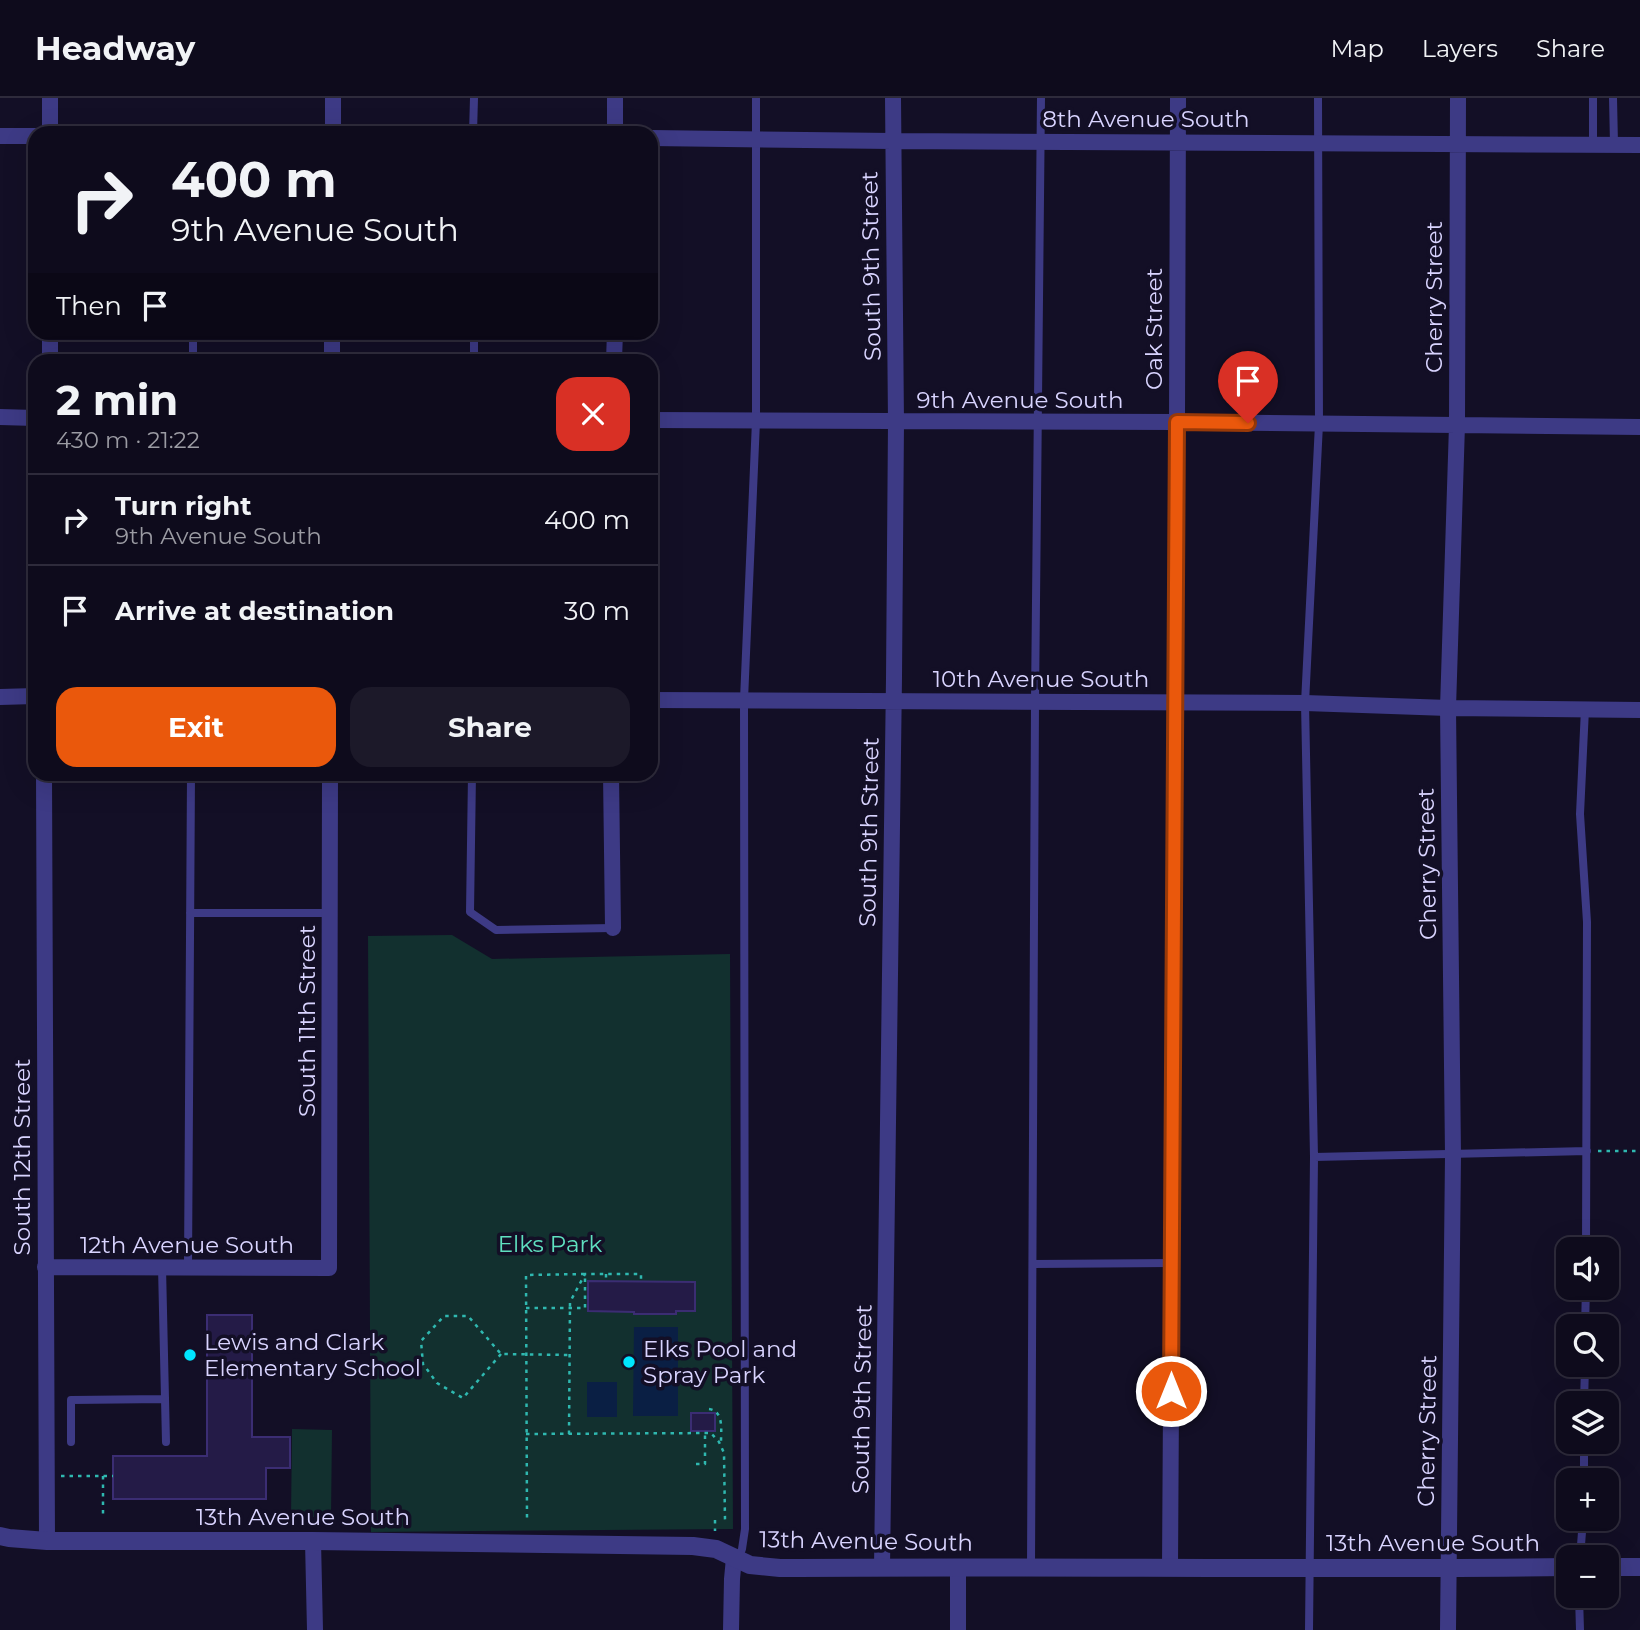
<!DOCTYPE html>
<html lang="en">
<head>
<meta charset="utf-8">
<style>
  body { margin:0; font-family:Montserrat,sans-serif; background:#1c1929; color:#f1f3f6; height:100vh; display:flex; flex-direction:column; font-size:26px; white-space:nowrap }
  * { box-sizing:border-box; margin:0 }
  p { font-size:23px; color:#9b9ba3 }
  .icon { flex:none; width:38px; height:38px; fill:none; stroke:currentColor; stroke-width:2; stroke-linecap:round; stroke-linejoin:round }
  .map { position:relative; flex:1; overflow:hidden }
  .side { position:absolute; left:28px; top:256px; width:630px; height:427px; display:flex; flex-direction:column; background:#0e0b1c; border-radius:21px; box-shadow:0 7px 28px #0002,0 0 0 2px #2e2b3b }
  .side>* { flex:none }
  .top-card { position:absolute; left:28px; top:28px; width:630px; height:214px; border-radius:21px; box-shadow:0 7px 28px #0002,0 0 0 2px #2e2b3b; background:#0e0b1c; color:#f1f3f6; overflow:hidden }
  .tools { position:absolute; left:1556px; top:1139px; display:grid; gap:14px }
  .tools a { display:grid; place-items:center; width:63px; height:63px; border-radius:14px; background:#0e0b1c; box-shadow:0 7px 28px #0002,0 0 0 2px #2e2b3b; font-size:35px }
  .pin { position:absolute; display:grid; place-items:center; width:60px; height:60px; color:#fff; margin:-72px -30px; border-radius:50% 50% 50% 0; rotate:-45deg; box-shadow:0 0 7px #0007 }
  .pin .icon { rotate:45deg }
  .me { position:absolute; width:77px; margin:-38px; rotate:0deg; stroke-linejoin:round; filter:drop-shadow(0 0 5px #0008) }
  .turn { display:flex; align-items:center; gap:24px; height:147px; padding:0 28px; font-size:32px }
  .turn .icon { width:91px; height:91px; stroke-width:2.5 }
  .turn b { display:block; font-size:49px; line-height:60px }
  .then { display:flex; align-items:center; height:66px; padding:0 28px; background:#0003; gap:14px; font-size:26px }
  .round { display:grid; place-items:center; flex:none; width:74px; height:74px; border-radius:21px; background:#1c1929 }
  .overview { display:flex; align-items:center; justify-content:space-between; height:119px; padding:0 28px }
  h1 { font-size:42px; font-weight:700; line-height:52px }
  .cta { display:flex; gap:14px; margin-top:auto; padding:14px 28px }
  .cta a { flex:1; height:80px; border-radius:21px; background:#ea580c; color:#fff; font-size:28px; font-weight:700; line-height:80px; text-align:center }
  .cta a+a { background:#1c1929; color:#f1f3f6 }
  ul { padding:0; list-style:none }
  li { display:flex; align-items:center; gap:21px; height:91px; padding:0 28px; border-top:2px solid #2e2b3b }
  li div { flex:1 }
  li b { display:block; font-size:26px }
  li em { font-style:normal }
  header { display:flex; align-items:center; gap:42px; box-sizing:border-box; height:98px; padding:0 35px; background:#0e0b1c; border-bottom:2px solid #2e2b3b }
  header strong { font-size:33px }
  nav { display:flex; gap:38px; margin-inline-start:auto; font-size:24px }
  .map>svg:first-child { display:block }
  .green { fill:#12302f }
  .water { fill:#0a1f44 }
  .building { fill:#241b47; stroke:#3b2d73; stroke-width:2 }
  .lines { fill:none; stroke-linecap:round; stroke-linejoin:round }
  .path { stroke:#2fb8b0; stroke-width:2.5; stroke-dasharray:3.5 5; stroke-linecap:butt }
  .service { stroke:#3d3a85; stroke-width:8 }
  .minor { stroke:#3d3a85; stroke-width:16 }
  .tertiary { stroke:#3d3a85; stroke-width:18 }
  .route-casing { stroke:#983908; stroke-width:18 }
  .route { stroke:#ea580c; stroke-width:12 }
  .poi-dot { fill:#00e5ff; stroke:#130f26; stroke-width:2.5 }
  .labels { text-anchor:middle; dominant-baseline:central; stroke-width:7; stroke-linejoin:round; paint-order:stroke }
  .street-label { font-size:23px; fill:#d9d4ff; stroke:#130f26 }
  .park-label { font-size:23px; fill:#5fe0c0; stroke:#130f26 }
  .poi-label { font-size:23px; fill:#d9d4ff; stroke:#130f26; text-anchor:start }
</style>
</head>
<body>
<header>
<strong>Headway</strong>
<nav><a>Map</a><a>Layers</a><a>Share</a></nav>
</header>
<div class="map">
<svg width="1640" height="1532" viewBox="0 0 1640 1532">
  <rect width="100%" height="100%" fill="#130f26"/>
  <path class="green" d="M452,837L492,861L730,856L733,1431L371,1434L368,838Z
    M292,1331L332,1332L331,1419H291Z"/>
  <path class="water" d="M634,1229H678V1318H633Z
    M587,1284H617V1319H587Z"/>
  <path class="building" d="M588,1183L695,1184V1213H676V1216H634V1214L588,1213Z
    M207,1217H252V1339H290V1370H266V1401H113V1358H207Z
    M691,1315H715V1333H691Z"/>
  <g class="lines">
    <path class="path" d="M1598,1053H1640
      M606,1176V1183
      M526,1210H585V1176L526,1177L527,1422
      M501,1256L463,1300L437,1285L423,1266L421,1243L444,1218H468L501,1256L569,1257
      M709,1311C724,1313 721,1332 721,1344
      M526,1336L711,1335L719,1344L724,1355L725,1422
      M569,1336L570,1204L585,1176H641V1184
      M696,1366H705V1335
      M61,1378H113
      M103,1378V1420
      M715,1422V1433"/>
    <path class="service" d="M1593,0V46
      M1613,0L1614,46
      M473,35L474,0
      M193,234V262
      M474,234V262
      M1585,611L1580,716L1587,824L1586,1152
      M472,676L470,814L496,832L613,830
      M190,815H330
      M1314,1059L1587,1053
      M1033,1166L1172,1165
      M162,1169L166,1344
      M188,1169L191,676
      M1585,1228L1586,1190
      M1584,1306L1585,1267
      M71,1344V1302L165,1301
      M1584,1382V1344
      M1580,1460L1583,1421
      M738,1462L742,1451L745,1431L744,602L756,323V0
      M1031,1469L1035,604L1041,0
      M1579,1498L1580,1532
      M1309,1532L1314,1059L1305,605L1319,326L1318,0"/>
    <path class="minor" d="M50,35V0
      M333,35V0
      M615,35V0
      M0,38H35
      M651,40L892,43L1640,47
      M50,262V234
      M332,262V234
      M614,262L615,234
      M0,319L35,320
      M651,322L1177,324L1640,329
      M0,599L35,598
      M651,602L1305,605L1448,610L1640,612
      M44,676L47,1443
      M611,676L613,830
      M45,1169L329,1170L330,676
      M313,1443L315,1532
      M882,1469L894,580L896,324L893,0
      M958,1469V1532
      M1170,1470L1177,324L1178,0
      M731,1532L732,1481L734,1460
      M1448,1532L1453,1057L1448,610L1457,327L1458,0"/>
    <path class="tertiary" d="M0,1438L9,1440L47,1443H313L693,1448L716,1451L750,1467L780,1470C1043,1468 1305,1472 1568,1469
      M1606,1469H1640"/>
  </g>
  <g class="lines">
    <defs>
      <path id="route" d="M1171,1293L1177,324L1248,325"/>
    </defs>
    <use href="#route" class="route-casing"/>
    <use href="#route" class="route"/>
  </g>
  <g class="poi-dot">
    <circle cx="190" cy="1257" r="7"/>
    <circle cx="629" cy="1264" r="7"/>
  </g>
  <g class="labels">
    <g class="street-label">
      <text x="1146" y="21">8th Avenue South</text>
      <text transform="translate(871 168) rotate(-91)">South 9th Street</text>
      <text transform="translate(1434 199) rotate(-90)">Cherry Street</text>
      <text transform="translate(1154 231) rotate(-90)">Oak Street</text>
      <text x="1020" y="302">9th Avenue South</text>
      <text x="1041" y="581">10th Avenue South</text>
      <text transform="translate(869 734) rotate(-89)">South 9th Street</text>
      <text transform="translate(1427 766) rotate(-91)">Cherry Street</text>
      <text transform="translate(307 923) rotate(-90)">South 11th Street</text>
      <text transform="translate(22 1059) rotate(-90)">South 12th Street</text>
      <text x="187" y="1147">12th Avenue South</text>
      <text transform="translate(862 1301) rotate(-89)">South 9th Street</text>
      <text transform="translate(1427 1333) rotate(-89)">Cherry Street</text>
      <text x="303" y="1419">13th Avenue South</text>
      <text transform="translate(866 1443) rotate(1)">13th Avenue South</text>
      <text x="1433" y="1445">13th Avenue South</text>
    </g>
    <g class="park-label">
      <text x="550" y="1146">Elks Park</text>
    </g>
    <g class="poi-label">
      <text x="204" y="1244">Lewis and Clark<tspan x="204" dy="26">Elementary School</tspan></text>
      <text x="643" y="1251">Elks Pool and<tspan x="643" dy="26">Spray Park</tspan></text>
    </g>
  </g>
</svg>
<div class="tools">
<a><svg class="icon" aria-label="sound" viewBox="0 0 24 24"><path d="M4 9h4l5-4v14l-5-4H4zM17 9q2 3 0 6"/></svg></a>
<a><svg class="icon" aria-label="search" viewBox="0 0 24 24"><circle cx="10" cy="10" r="6"/><path d="M15 15l6 6"/></svg></a>
<a><svg class="icon" aria-label="layers" viewBox="0 0 24 24"><path d="M12 4l9 5-9 5-9-5zM3 14l9 5 9-5"/></svg></a>
<a>+</a>
<a>−</a>
</div>
<div class="pin" style="left:1248px;top:325px;background:#d93025"><svg class="icon" aria-label="arrive" viewBox="0 0 24 24"><path d="M6 21V4h12l-3 4 3 4H6"/></svg></div>
<svg class="me" style="left:1171px;top:1293px" viewBox="-20 -20 40 40"><circle r="17" fill="#ea580c" stroke="#fff" stroke-width="3"/><path d="M0-11L8 9 0 5-8 9z" fill="#fff"/></svg>
<div class="top-card">
<div class="turn"><svg class="icon" aria-label="right" viewBox="0 0 24 24"><path d="M7 20v-9h11M14 6l5 5-5 5"/></svg><div><b>400 m</b>9th Avenue South</div></div>
<div class="then">Then<svg class="icon" aria-label="arrive" viewBox="0 0 24 24"><path d="M6 21V4h12l-3 4 3 4H6"/></svg></div>
</div>
<section class="side">
<div class="overview"><div><h1>2 min</h1><p>430 m · 21:22</p></div><a class="round" style="background:#d93025;color:#fff"><svg class="icon" aria-label="close" viewBox="0 0 24 24"><path d="M6 6l12 12M18 6L6 18"/></svg></a></div>
<ul>
<li><svg class="icon" aria-label="right" viewBox="0 0 24 24"><path d="M7 20v-9h11M14 6l5 5-5 5"/></svg><div><b>Turn right</b><p>9th Avenue South</p></div><em>400 m</em></li>
<li><svg class="icon" aria-label="arrive" viewBox="0 0 24 24"><path d="M6 21V4h12l-3 4 3 4H6"/></svg><div><b>Arrive at destination</b></div><em>30 m</em></li>
</ul>
<div class="cta"><a>Exit</a><a>Share</a></div>
</section>
</div>
</body>
</html>
